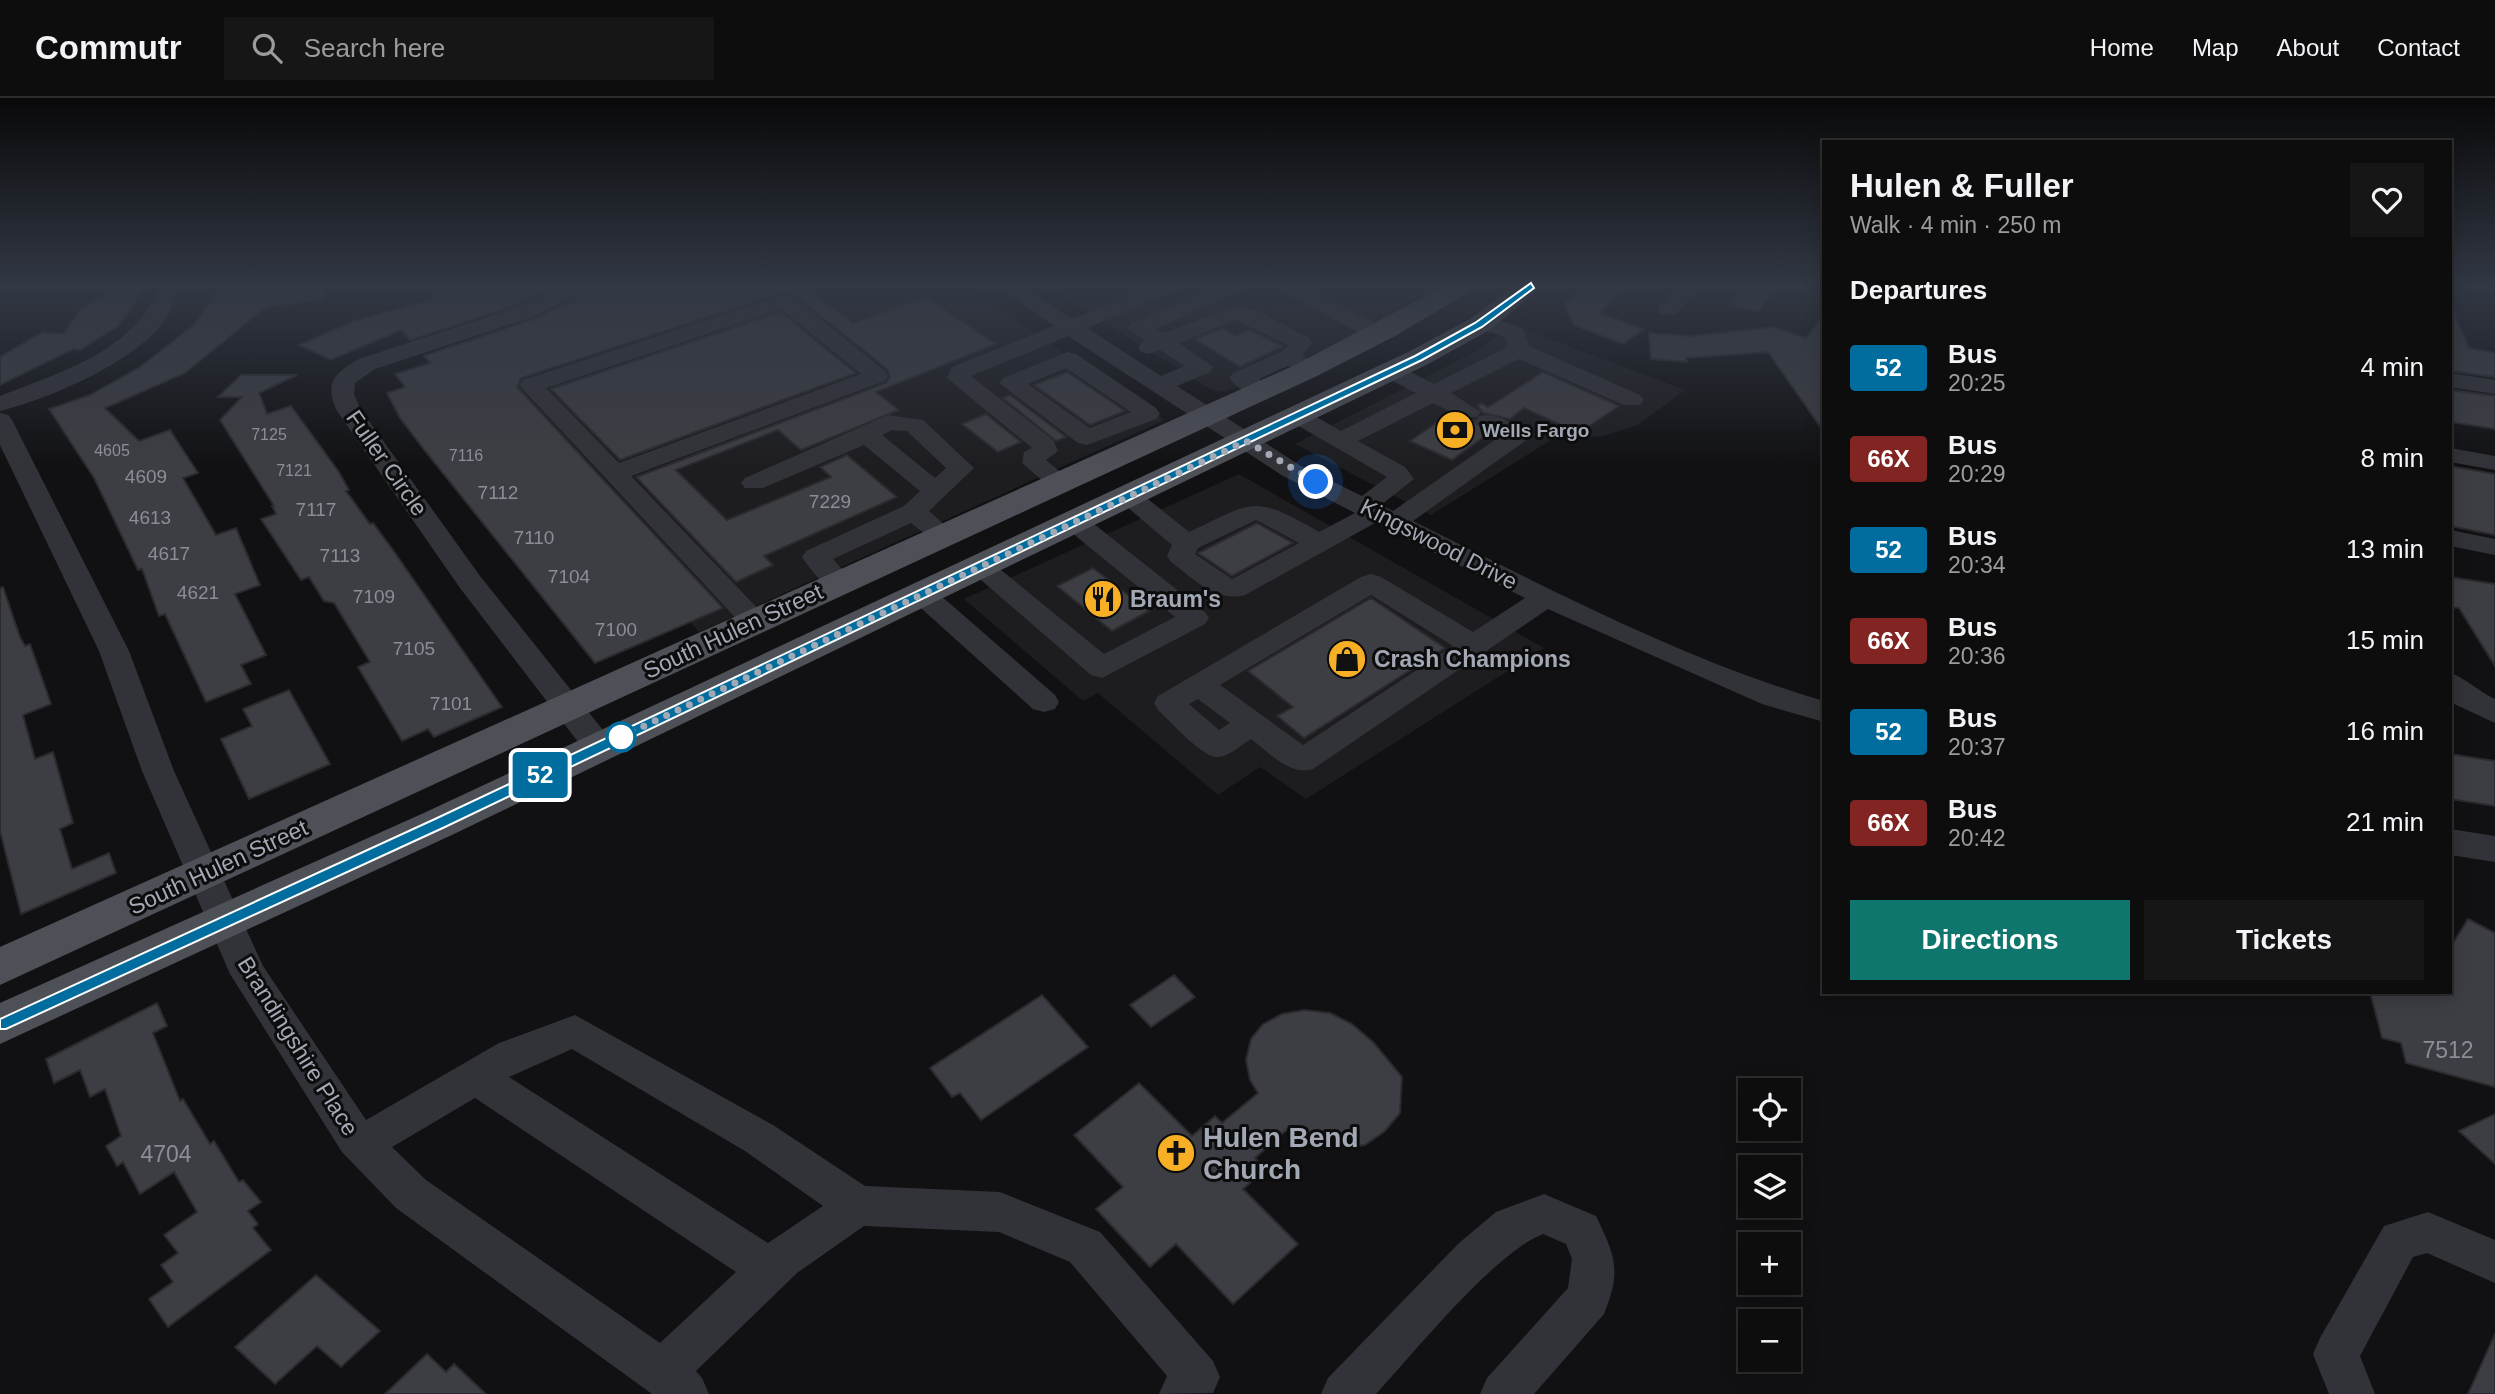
<!DOCTYPE html>
<html lang="en">
<head>
<meta charset="utf-8">
<style>
	body { margin:0; font-family:Arial,sans-serif; background:#161617; color:#f1f3f6; height:100vh; display:flex; flex-direction:column; font-size:26px; white-space:nowrap }
	* { box-sizing:border-box; margin:0 }
	p { font-size:23px; color:#9a9c9e }
	.icon { flex:none; width:38px; height:38px; fill:none; stroke:currentColor; stroke-width:2; stroke-linecap:round; stroke-linejoin:round }
	.map { position:relative; flex:1; overflow:hidden }
	.drawer { position:absolute; left:1822px; top:42px; width:630px; height:854px; display:flex; flex-direction:column; background:#0d0d0e; border-radius:0px; box-shadow:0 4px 18px #0003,0 0 0 2px #2d2d2e }
	.drawer>* { flex:none }
	.badge { padding:0 14px; border-radius:5px; font-size:24px; line-height:46px }
	.controls { position:absolute; left:1738px; top:980px; display:grid; gap:14px }
	.controls a { display:grid; place-items:center; width:63px; height:63px; border-radius:0px; background:#0d0d0e; box-shadow:0 4px 18px #0003,0 0 0 2px #2d2d2e; font-size:35px }
	.you { position:absolute; width:35px; height:35px; margin:-18px; border:5px solid #fff; border-radius:50%; background:#1a73e8; box-shadow:0 0 0 10px #1a73e833 }
	.map>.badge { position:absolute; translate:-50% -50%; box-shadow:0 0 0 4px #fff }
	h2 { padding:0 28px; font-size:26px; line-height:63px }
	.round { display:grid; place-items:center; flex:none; width:74px; height:74px; border-radius:0px; background:#161617 }
	.overview { display:flex; align-items:center; justify-content:space-between; height:119px; padding:0 28px }
	h1 { font-size:33px; font-weight:800; line-height:52px }
	.primary-button { display:flex; gap:14px; margin-top:auto; padding:14px 28px }
	.primary-button a { flex:1; height:80px; border-radius:0px; background:#0f766e; color:#fff; font-size:28px; font-weight:800; line-height:80px; text-align:center }
	.primary-button a+a { background:#161617; color:#f1f3f6 }
	ul { padding:0; list-style:none }
	li { display:flex; align-items:center; gap:21px; height:91px; padding:0 28px }
	li div { flex:1 }
	li b { display:block; font-size:26px }
	li em { font-style:normal }
	li .badge { min-width:77px; font-weight:700; text-align:center }
	header { display:flex; align-items:center; gap:42px; box-sizing:border-box; height:98px; padding:0 35px; background:#0d0d0e; border-bottom:2px solid #2d2d2e }
	header strong { font-size:33px }
	nav { display:flex; gap:38px; margin-inline-start:auto; font-size:24px }
	.search { width:490px; height:63px; background:#161617; display:flex; align-items:center; gap:18px; box-sizing:border-box; padding:0 24px; border-radius:0px; color:#9a9c9e; font-size:26px }
	.map>svg:first-child { display:block }
</style>
</head>
<body>
<header>
<strong>Commutr</strong>
<div class="search"><svg class="icon" aria-label="search" viewBox="0 0 24 24"><circle cx="10" cy="10" r="6"/><path d="M15 15l6 6"/></svg>Search here</div>
<nav><a>Home</a><a>Map</a><a>About</a><a>Contact</a></nav>
</header>
<div class="map">
<svg width="2495" height="1296" viewBox="0 0 2495 1296">
	<rect width="100%" height="100%" fill="#111113"/>
	<!-- built -->
	<path fill="#1d1d20" d="M753,188H964L1165,322L699,534L474,289Z
		M1046,188H1439L1331,249L1225,294L1212,292Z
		M1512,227L1685,292L1638,327L1603,338L1551,342L1431,417L1295,346L1477,253Z
		M1239,376L1544,550L1306,701L1260,669L1218,697L1098,595L1083,603L964,501Z"/>
	<!-- building -->
	<path fill="#3d3e43" stroke="#2b2b2f" stroke-width="2" d="M120,188H146L118,228L80,252L73,251L0,287V259L43,234L63,236L81,211Z
		M220,188H323L324,202L267,208L185,275L105,310L139,343L170,332L198,375L183,380L216,437L236,430L260,487L235,496L266,557L241,567L251,586L206,604L165,516L159,518L142,471L138,472L94,380L49,311L90,297L140,269L194,227Z
		M429,188H558L516,207L410,242L401,232L331,262L299,247L354,223L433,201Z
		M594,188H802L853,225L926,199L996,246L876,294L899,312L801,352L778,332L676,372L727,422L831,379L820,369L847,357L897,399L764,458L773,467L736,484L636,379L886,285L890,279L887,271L794,196L784,194L521,280L517,289L723,510L595,565L425,353L400,320L387,295L405,289L395,276L431,265L424,258L534,221L589,194Z
		M1584,188H1627L1599,215L1644,231L1623,246L1574,227L1564,206Z
		M1742,188H1776L1758,213L1730,206Z
		M2450,206L2469,250L2495,255V279L2450,273Z
		M780,214L856,275L620,362L551,291Z
		M1824,216V334L1768,254L1686,260L1687,264L1651,261L1649,235L1692,238L1774,229L1806,240Z
		M1223,230L1236,238L1249,232L1283,248L1240,269L1195,241Z
		M1067,274L1125,313L1090,327L1034,287Z
		M1543,274L1619,308L1579,335L1524,310L1510,321L1483,315L1477,308L1481,305L1488,309Z
		M241,277H297L259,295L267,316L291,308L339,374L349,392L346,393L370,426L373,425L393,452L502,609L434,639L428,631L402,643L358,569L370,564L334,505L324,503L309,479L301,482L261,421L276,416L272,408H274L220,322L242,299H218Z
		M2450,292L2495,298V331L2450,324Z
		M1010,297L1066,339L1056,343L1003,300Z
		M986,316L1021,344L998,354L962,326Z
		M1449,316L1461,322H1473L1489,335L1452,362L1410,343Z
		M2450,368L2495,376V437L2450,428Z
		M1257,425L1293,445L1232,478L1198,455Z
		M1093,470L1149,513L1112,533L1057,488Z
		M2450,479L2495,486V568L2459,510L2450,509Z
		M3,489L20,539L25,548L30,546L51,606L23,617L35,661L53,654L73,725L60,731L72,771L109,755L116,775L21,816L0,733V490Z
		M1371,500L1445,550L1304,640L1277,618L1293,609L1248,573Z
		M289,592L330,666L249,701L221,641L252,628L243,611Z
		M2450,656L2495,663V708L2450,701Z
		M2468,821L2495,835V989L2406,965L2401,945L2382,940L2370,894H2450V850Z
		M1174,877L1195,899L1151,929L1130,907Z
		M1042,897L1088,949L981,1022L960,995L952,999L930,970Z
		M157,905L167,928L153,935L180,1003L183,1001L210,1046L214,1043L239,1084L243,1082L261,1104L248,1113L258,1126L253,1130L271,1152L168,1229L149,1201L173,1184L161,1167L178,1155L164,1137L197,1114L174,1074L140,1096L123,1064L117,1068L106,1048L121,1038L105,991L90,999L80,972L54,985L46,961Z
		M1304,912L1330,915L1352,926L1374,945L1402,979L1400,1015L1385,1033L1365,1047L1340,1050L1313,1043L1291,1028L1255,1060L1266,1071L1243,1091L1298,1146L1233,1206L1176,1146L1150,1169L1096,1111L1123,1089L1074,1037L1139,985L1192,1038L1215,1018L1222,1025L1258,995L1250,982L1246,962L1251,941L1263,926L1282,916Z
		M2495,1016V1066L2459,1033Z
		M316,1177L380,1233L341,1269L317,1248L275,1286L235,1249Z
		M2495,1236V1296H2468Z
		M427,1256L446,1274L454,1266L486,1296H385Z"/>
	<g fill="none" stroke-linecap="round" stroke-linejoin="round">
		<!-- minor -->
		<path fill="#323338" fill-rule="evenodd" d="M160,188H180C174,206 167,221 154,235C119,270 48,301 0,313V298C59,275 136,252 160,188Z
			M564,188H591L588,192L533,219L375,271L355,285L354,296L361,312L480,478L610,641L615,649L610,657L599,660L588,657L460,490L337,313C324,284 334,276 359,261L517,209Z
			M997,188H1021L1072,221L1153,188H1181L1178,192L1087,230L1161,278L1185,268L1160,252L1149,256L1141,254L1138,249L1145,243L1128,230L1131,225L1218,188H1246L1243,192L1156,231L1164,235L1233,209L1256,212L1309,240L1312,245L1302,257L1318,269L1315,274L1307,276L1288,268L1259,281L1274,292L1270,297C1256,301 1238,292 1229,280L1233,275L1281,254L1288,247L1235,222L1179,245L1213,269L1210,274L1177,288L1301,368L1362,398L1387,379L1290,323L1286,318L1290,313H1306L1341,333L1416,295L1383,278L1380,273L1383,268H1399L1434,286L1503,251L1508,246L1505,239L1474,229L1471,224L1474,219L1482,217L1523,230L1529,248L1640,297L1644,302L1640,307H1624L1519,261L1451,295L1481,314L1477,319H1461L1433,305L1358,343L1405,369L1414,381L1381,407L1393,413L1499,339L1475,323L1479,318C1493,314 1519,325 1528,338L1525,343L1413,423C1544,488 1683,562 1824,603V624L1762,606L1548,511L1313,671C1289,678 1270,655 1251,641C1241,647 1228,660 1216,659C1201,658 1170,623 1158,612L1154,605L1158,598L1361,479L1371,476L1381,479L1473,534L1525,500L1375,425L1245,497C1216,505 1193,480 1171,464L1167,458L1172,447L1120,403L1116,398L1120,393H1138L1189,434C1255,403 1253,396 1319,434L1355,415L1283,378L1068,238L971,278L1053,342L1058,353L1046,362L1072,384L1068,389H1050L1022,365L1024,354L1032,350L947,280L952,269L1054,228ZM1256,422L1299,445L1232,481L1195,456L1198,450ZM1371,497L1453,548L1303,647L1220,587ZM1198,601L1230,625L1219,632L1189,606Z
			M1276,188H1302L1387,231L1390,236L1379,243L1371,241L1279,192Z
			M1678,188H1700L1676,216H1660L1657,211Z
			M784,197L792,198L885,273L888,278L885,283L631,378L764,517L768,523L764,529L754,532L744,529L519,287L523,282ZM781,211L861,276L619,365L546,290Z
			M1068,254L1076,256L1156,310L1160,316L1156,321L1087,347L1078,345L999,285L1003,280ZM1066,270L1131,314L1090,330L1028,286Z
			M2450,275L2495,282V296L2450,289Z
			M0,315L8,317L12,322L129,553L174,673L263,868L366,1022L499,945L575,917L773,1027L865,1088L1000,1094L1100,1134L1213,1263L1220,1279L1213,1295L1159,1296L1167,1278L1070,1164L999,1134L864,1128L797,1175L696,1273L702,1280L709,1296H652L396,1110L342,1054L230,876L142,673L99,553L0,347ZM572,951L745,1053L823,1108L768,1145L509,979ZM475,1000L736,1174L660,1245L426,1082L392,1049Z
			M888,317L923,322L974,370L929,413L956,437L952,443H934L911,425L833,461L853,484L849,490C827,496 814,476 802,459L806,453L904,408L920,393L864,347L763,390H745L741,385L745,380ZM892,332L907,333L946,370L935,380L882,337Z
			M2450,350L2495,358V372L2450,364Z
			M1075,416L1084,418L1205,514L1209,520L1205,526L1102,580L1091,577L966,469L970,463L980,461L990,463L1104,556L1175,519L1066,430L1062,424L1066,418Z
			M2450,432L2495,441V457L2450,448Z
			M922,487L932,490L1055,597L1059,604L1055,611L1044,614L1033,611L912,502L908,496L912,490Z
			M2450,575C2462,578 2480,594 2495,601V625L2450,604Z
			M2450,731L2495,738V764L2450,757Z
			M1544,1096L1596,1118C1615,1158 1622,1172 1604,1216L1534,1296H1480L1487,1280L1568,1190L1572,1161L1566,1146L1543,1136C1494,1155 1415,1254 1376,1296H1321L1328,1280L1459,1145L1496,1114Z
			M2428,1114L2495,1142V1185L2427,1155L2413,1159L2360,1258L2375,1296H2329L2313,1256L2320,1240L2384,1128Z"/>
		<!-- major -->
		<path fill="#4e5057" fill-rule="evenodd" d="M1444,188H1475L1471,193L1395,238L1317,278L0,887V849L1297,266Z
			M1515,188H1544L1488,233L1428,266L454,736L0,946V905L426,714L1408,254L1470,221Z"/>
	</g>
	<!-- sky -->
	<linearGradient id="sky" x2="0" y2="1"><stop stop-color="#09090a"/><stop offset="0.51" stop-color="#323844"/><stop offset="1" stop-color="#323844" stop-opacity="0"/></linearGradient>
	<rect width="2495" height="369" fill="url(#sky)"/>
	<!-- line -->
	<path fill="#006d9e" stroke="#fff" stroke-width="2" d="M1531,185L1534,190L1482,229L1422,262L445,729L6,931H0V921L435,721L1415,258L1475,225Z"/>
	<g fill="none" stroke-linecap="round" stroke-linejoin="round">
		<!-- walk -->
		<path stroke="#a2a8b4" stroke-width="7" stroke-dasharray="0 12.6" d="M621,639L1246,343L1316,384"/>
	</g>
	<!-- icons -->
	<defs>
		<g id="bank-disc" transform="scale(2.0125)"><circle r="9.5" fill="#f7b025" stroke="#0d0d0e"/><path d="M-6-4H6V4H-6ZM0-2.3a2.3 2.3 0 1 0 0 4.6a2.3 2.3 0 1 0 0-4.6Z" fill="#111"/></g>
		<g id="restaurant-disc" transform="scale(2.0125)"><circle r="9.5" fill="#f7b025" stroke="#0d0d0e"/><path d="M-5-6h1v4h1v-4h1v4h1v-4h1v5L-1.5 .5V6h-2V.5L-5-1ZM5-6V6H3V1.5H1.5Q1.5-4 5-6Z" fill="#111"/></g>
		<g id="shop-disc" transform="scale(2.0125)"><circle r="9.5" fill="#f7b025" stroke="#0d0d0e"/><path d="M-5-2.5h2.3a2.7 3.5 0 0 1 5.4 0H5L5.5 6h-11ZM-1.5-2.5h3a1.5 2.3 0 0 0-3 0Z" fill="#111"/></g>
		<g id="church-disc" transform="scale(2.0125)"><circle r="9.5" fill="#f7b025" stroke="#0d0d0e"/><path d="M-1.2-6h2.4v3.5h3.3v2.4h-3.3V6h-2.4V-.1h-3.3v-2.4h3.3Z" fill="#111"/></g>
	</defs>
	<g fill-rule="evenodd">
		<use href="#bank-disc" x="1455" y="332"/>
		<use href="#restaurant-disc" x="1103" y="501"/>
		<use href="#shop-disc" x="1347" y="561"/>
		<use href="#church-disc" x="1176" y="1055"/>
	</g>
	<!-- markers -->
	<circle fill="#fff" stroke="#006d9e" stroke-width="3.5" cx="621" cy="639" r="14"/>
	<g text-anchor="middle" stroke-width="6" stroke-linejoin="round" paint-order="stroke">
		<!-- far-number labels -->
		<g font-size="16" fill="#898e98">
			<text x="269" y="342">7125</text>
			<text x="112" y="358">4605</text>
			<text x="466" y="363">7116</text>
			<text x="294" y="378">7121</text>
		</g>
		<!-- far-poi labels -->
		<g font-size="19" font-weight="bold" fill="#a2a8b4" stroke="#0d0d0e" text-anchor="start">
			<text x="1482" y="339">Wells Fargo</text>
		</g>
		<!-- number labels -->
		<g font-size="19" fill="#898e98">
			<text x="146" y="385">4609</text>
			<text x="498" y="401">7112</text>
			<text x="830" y="410">7229</text>
			<text x="316" y="418">7117</text>
			<text x="150" y="426">4613</text>
			<text x="534" y="446">7110</text>
			<text x="169" y="462">4617</text>
			<text x="340" y="464">7113</text>
			<text x="569" y="485">7104</text>
			<text x="198" y="501">4621</text>
			<text x="374" y="505">7109</text>
			<text x="616" y="538">7100</text>
			<text x="414" y="557">7105</text>
			<text x="451" y="612">7101</text>
		</g>
		<!-- street labels -->
		<g font-size="23" fill="#a2a8b4" stroke="#0d0d0e">
			<text transform="translate(387 365) rotate(55)" y="8">Fuller Circle</text>
			<text transform="translate(1439 446) rotate(27)" y="8">Kingswood Drive</text>
			<text transform="translate(733 533) rotate(-25)" y="8">South Hulen Street</text>
			<text transform="translate(218 769) rotate(-25)" y="8">South Hulen Street</text>
			<text transform="translate(298 948) rotate(58)" y="8">Brandingshire Place</text>
		</g>
		<!-- poi labels -->
		<g font-size="23" font-weight="bold" fill="#a2a8b4" stroke="#0d0d0e" text-anchor="start">
			<text x="1130" y="509">Braum's</text>
			<text x="1374" y="569">Crash Champions</text>
		</g>
		<!-- near-number labels -->
		<g font-size="23" fill="#898e98">
			<text x="2448" y="960">7512</text>
			<text x="166" y="1064">4704</text>
		</g>
		<!-- near-poi labels -->
		<g font-size="28" font-weight="bold" fill="#a2a8b4" stroke="#0d0d0e" text-anchor="start">
			<text x="1203" y="1049">Hulen Bend<tspan x="1203" dy="32">Church</tspan></text>
		</g>
	</g>
</svg>
<div class="controls">
<a><svg class="icon" aria-label="locate" viewBox="0 0 24 24"><circle cx="12" cy="12" r="6"/><path d="M12 2v4M12 18v4M2 12h4M18 12h4"/></svg></a>
<a><svg class="icon" aria-label="layers" viewBox="0 0 24 24"><path d="M12 4l9 5-9 5-9-5zM3 14l9 5 9-5"/></svg></a>
<a>+</a>
<a>−</a>
</div>
<div class="you" style="left:1316px;top:384px"></div>
<b class="badge" style="left:540px;top:677px;background:#006d9e;color:#fff">52</b>
<section class="drawer">
<div class="overview"><div><h1>Hulen &amp; Fuller</h1><p>Walk · 4 min · 250 m</p></div><a class="round"><svg class="icon" aria-label="heart" viewBox="0 0 24 24"><path d="M12 20l-8-8c-3-5 5-10 8-4 3-6 11-1 8 4z"/></svg></a></div>
<h2>Departures</h2>
<ul>
<li><span class="badge" style="background:#006d9e;color:#fff">52</span><div><b>Bus</b><p>20:25</p></div><em>4 min</em></li>
<li><span class="badge" style="background:#822522;color:#fff">66X</span><div><b>Bus</b><p>20:29</p></div><em>8 min</em></li>
<li><span class="badge" style="background:#006d9e;color:#fff">52</span><div><b>Bus</b><p>20:34</p></div><em>13 min</em></li>
<li><span class="badge" style="background:#822522;color:#fff">66X</span><div><b>Bus</b><p>20:36</p></div><em>15 min</em></li>
<li><span class="badge" style="background:#006d9e;color:#fff">52</span><div><b>Bus</b><p>20:37</p></div><em>16 min</em></li>
<li><span class="badge" style="background:#822522;color:#fff">66X</span><div><b>Bus</b><p>20:42</p></div><em>21 min</em></li>
</ul>
<div class="primary-button"><a>Directions</a><a>Tickets</a></div>
</section>
</div>
</body>
</html>
